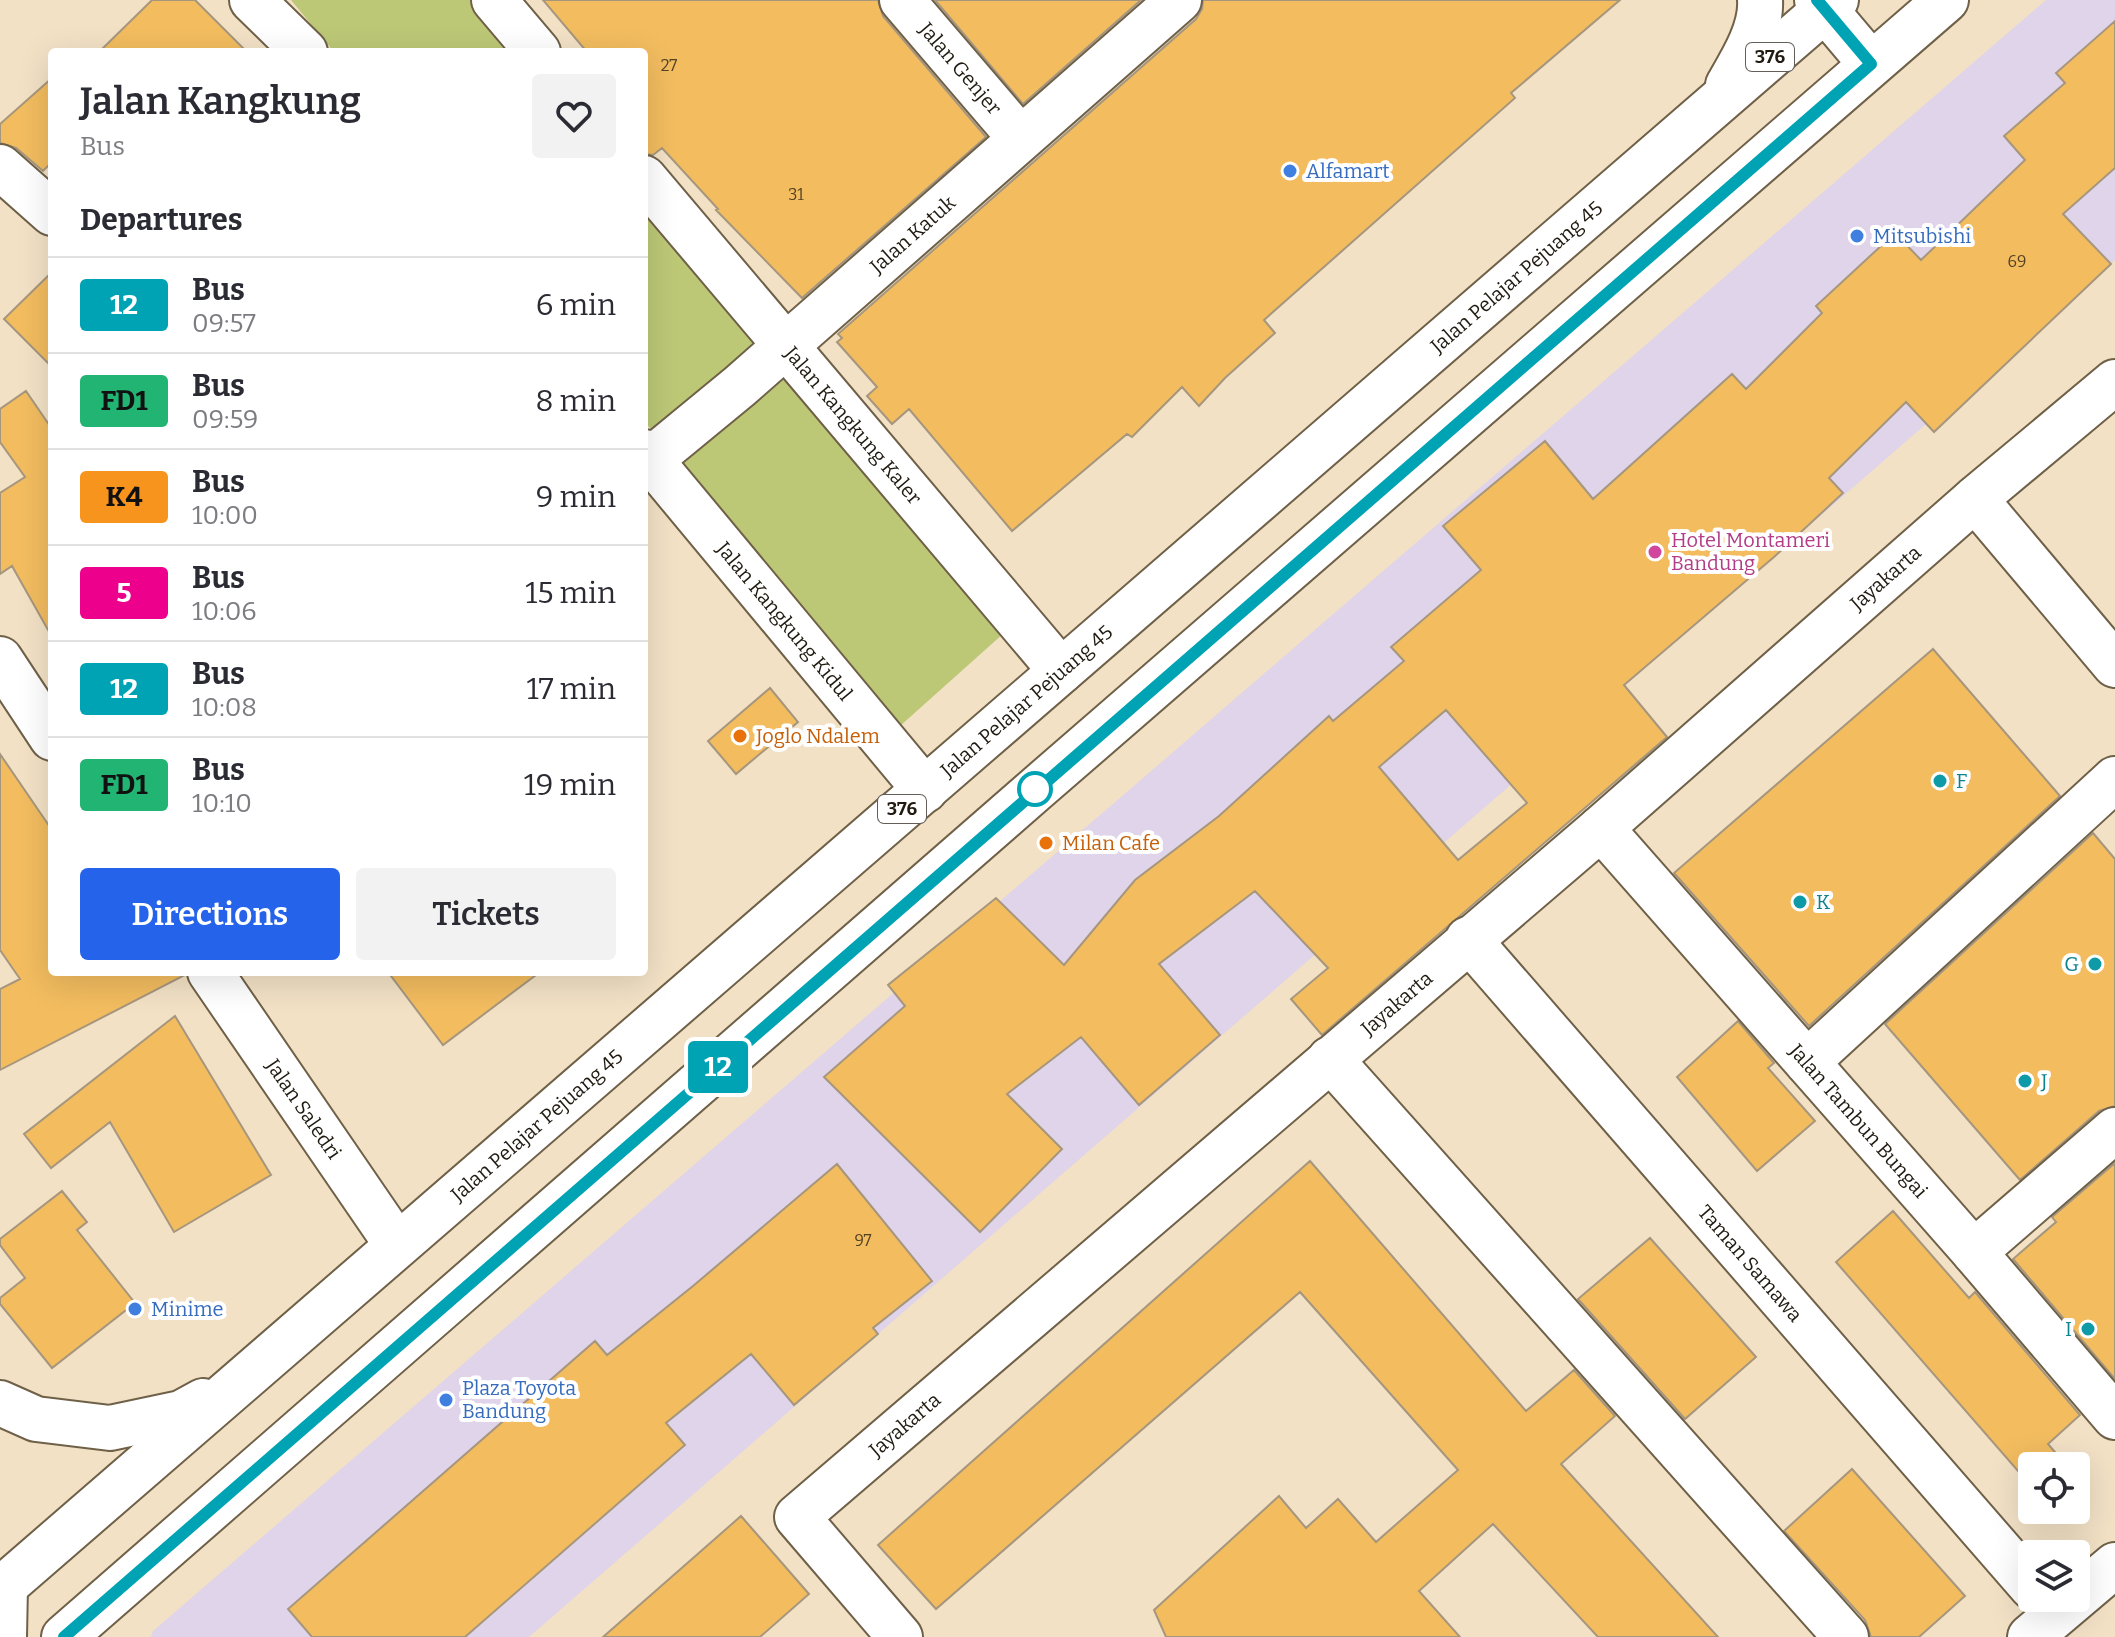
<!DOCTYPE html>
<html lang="en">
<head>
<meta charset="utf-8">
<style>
	body { margin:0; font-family:Bitter,serif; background:#f2f2f3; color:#2b2b33; height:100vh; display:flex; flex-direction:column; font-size:30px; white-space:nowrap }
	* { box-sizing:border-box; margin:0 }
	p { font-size:26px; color:#7c7c81 }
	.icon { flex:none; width:44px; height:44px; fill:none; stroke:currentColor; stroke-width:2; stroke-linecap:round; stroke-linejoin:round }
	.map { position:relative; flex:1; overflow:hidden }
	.details { position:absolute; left:48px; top:48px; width:600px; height:928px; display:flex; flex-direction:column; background:#fff; border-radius:8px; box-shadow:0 8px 32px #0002 }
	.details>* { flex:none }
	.badge { padding:0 16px; border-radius:6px; font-size:28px; line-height:52px }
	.tools { position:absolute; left:2018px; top:1452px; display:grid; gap:16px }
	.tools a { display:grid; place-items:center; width:72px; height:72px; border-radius:8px; background:#fff; box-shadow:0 8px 32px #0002; font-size:40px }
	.map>.badge { position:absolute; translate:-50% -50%; box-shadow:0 0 0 4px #fff }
	h2 { padding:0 32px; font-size:30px; line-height:72px }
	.round { display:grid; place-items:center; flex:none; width:84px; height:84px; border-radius:8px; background:#f2f2f3 }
	.overview { display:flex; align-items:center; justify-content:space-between; height:136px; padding:0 32px }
	h1 { font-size:38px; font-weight:600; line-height:60px }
	.action { display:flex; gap:16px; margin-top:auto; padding:16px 32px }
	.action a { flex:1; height:92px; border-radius:8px; background:#2563eb; color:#fff; font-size:32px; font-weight:600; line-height:92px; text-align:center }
	.action a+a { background:#f2f2f3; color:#2b2b33 }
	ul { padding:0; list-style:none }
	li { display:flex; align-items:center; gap:24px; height:96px; padding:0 32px; border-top:2px solid #e1e1e2 }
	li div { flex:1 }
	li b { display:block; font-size:30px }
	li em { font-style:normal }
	li .badge { min-width:88px; font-weight:700; text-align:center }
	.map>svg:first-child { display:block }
</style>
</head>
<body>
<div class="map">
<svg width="2115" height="1637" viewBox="0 0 2115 1637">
	<rect width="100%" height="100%" fill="#f2e1c5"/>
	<!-- commercial -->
	<path fill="#dfd4e9" d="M2046,0H2115V260L529,1637H151L153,1631Z"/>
	<!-- green -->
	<path fill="#bcc876" d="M291,0H494L540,52H334Z
		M644,169L1032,608L900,726L644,421Z"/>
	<!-- building -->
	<path fill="#f2bc5f" stroke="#a6967d" stroke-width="2" fill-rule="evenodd" d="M152,0H195L247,52H99Z
		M543,0H878L883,16L986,137L802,298L716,210L718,209L662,148L653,155L644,154V52H587Z
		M935,0H1141L1023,104Z
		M1203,0H1620L1511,93L1515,98L1264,320L1275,333L1225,378L1199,406L1182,387L1132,437L1127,434L1012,531L909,409L892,424L867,396L877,387L837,342L842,338L838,334L1196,19L1202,9Z
		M2115,21V168L2063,214L2111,264L1934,432L1906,402L1829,478L1843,493L1774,557L1624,685L1667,737L1322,1035L1291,999L1328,968L1255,891L1159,964L1220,1035L1139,1105L1081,1037L1007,1094L1062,1149L980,1232L824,1077L905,1006L888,985L996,898L1064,965L1135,880L1219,816L1329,716L1333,721L1404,661L1391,647L1481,570L1443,526L1545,441L1593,499L1732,374L1746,389L1822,313L1816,306L1895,233L1921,260L2025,160L2004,136L2065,83L2056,73ZM1446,710L1527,803L1458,860L1379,767Z
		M52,78V162L43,171L16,148L0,143V124Z
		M52,272V367L4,319Z
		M26,391L52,429V637L12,566L0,574V493L25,477L0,442V409Z
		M1933,649L2060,796L1809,1026L1674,873Z
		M770,688L798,722L736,774L708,741Z
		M0,754L52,830V972H185V975L0,1070V989L20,979L0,950Z
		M2093,833L2115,859V1106L2099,1111L2020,1180L1885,1024Z
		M388,972H540L443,1045Z
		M175,1016L271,1175L174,1232L110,1122L51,1168L24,1134Z
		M1738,1021L1774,1063L1768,1068L1815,1121L1757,1171L1677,1077Z
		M1310,1161L1526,1411L1574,1370L1615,1416L1561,1464L1718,1637H1598L1493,1524L1419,1591L1460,1637H1166L1154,1610L1279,1496L1306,1528L1338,1499L1376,1542L1458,1470L1300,1292L936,1609L878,1545Z
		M2115,1163V1379L2013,1259L2056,1222L2052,1217Z
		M837,1164L932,1281L873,1328L878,1334L794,1405L751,1354L666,1423L685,1445L465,1637H312L288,1609L595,1341L607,1355L693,1286Z
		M62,1191L87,1222L77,1230L135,1303L52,1368L0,1304V1298L25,1278L0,1245V1239Z
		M1893,1211L1969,1298L1975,1292L2080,1415L2048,1444L2067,1466H2032V1482L2021,1469L2018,1471L1836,1262Z
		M1650,1238L1756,1357L1685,1419L1578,1299Z
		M1852,1469L1965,1596L1919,1637H1871L1865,1620L1784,1531Z
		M741,1516L809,1594L760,1637H603Z"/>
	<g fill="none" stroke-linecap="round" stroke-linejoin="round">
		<!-- minor casing -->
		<g stroke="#6f6048" stroke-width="48">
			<g id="minor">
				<path d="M252,0L305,52"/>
				<path d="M494,0L538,52"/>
				<path id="s1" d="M902,0L1020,138"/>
				<path d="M1817,0L1871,64"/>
				<path d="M0,167L52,213"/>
				<path id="s2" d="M644,178L1061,671"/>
				<path id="s3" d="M644,452L925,790"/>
				<path id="s4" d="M644,465L740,386L1179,0"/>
				<path d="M1975,499L2115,665"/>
				<path d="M0,659L52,738"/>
				<path id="s5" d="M1601,828L1974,1252L2115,1417"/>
				<path id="s6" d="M1468,939L2032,1587"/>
				<path id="s7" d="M210,972L397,1245"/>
				<path d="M1330,1059L1846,1637"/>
				<path d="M1807,1062L2115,779"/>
				<path d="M1974,1252L2115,1130"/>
				<path id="s8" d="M900,1637L797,1517L1601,828L1975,499L2115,382"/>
				<path d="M2030,1637L2115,1565"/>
			</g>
		</g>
		<!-- major casing -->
		<g stroke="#6f6048" stroke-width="48">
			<g id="major">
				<path d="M1728,85C1742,61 1762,29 1760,0"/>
				<path d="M0,1403L36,1419L110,1428L181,1413L203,1401"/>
				<path id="s9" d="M0,1590L1836,0"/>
				<path d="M4,1637L5,1586"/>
				<path d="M64,1637L1035,790L1946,0"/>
			</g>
		</g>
		<!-- minor -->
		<use href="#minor" stroke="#fff" stroke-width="44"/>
		<!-- major -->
		<use href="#major" stroke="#fff" stroke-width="44"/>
	</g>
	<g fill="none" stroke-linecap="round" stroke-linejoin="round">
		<!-- line casing -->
		<g stroke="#fff" stroke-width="18">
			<path id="line" d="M64,1637L1871,64L1817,0"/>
		</g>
		<!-- line -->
		<use href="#line" stroke="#00a3b4" stroke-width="12"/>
	</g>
	<!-- markers -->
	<g fill="#3f7fe0" stroke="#fff" stroke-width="3">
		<circle cx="1290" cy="171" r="8"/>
		<circle cx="1857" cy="236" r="8"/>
		<circle cx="135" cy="1309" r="8"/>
		<circle cx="446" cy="1400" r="8"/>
	</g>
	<circle fill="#d1479c" stroke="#fff" stroke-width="3" cx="1655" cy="552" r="8"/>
	<g fill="#e8710a" stroke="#fff" stroke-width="3">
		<circle cx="740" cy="736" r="8"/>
		<circle cx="1046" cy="843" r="8"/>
	</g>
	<g fill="#0f9aa8" stroke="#fff" stroke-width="3">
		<circle cx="1940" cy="781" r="8"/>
		<circle cx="1800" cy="902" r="8"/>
		<circle cx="2095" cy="964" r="8"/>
		<circle cx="2025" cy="1081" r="8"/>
		<circle cx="2088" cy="1329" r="8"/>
	</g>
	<circle fill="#fff" stroke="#00a3b4" stroke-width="4" cx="1035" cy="789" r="16"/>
	<g text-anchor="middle" stroke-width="8" stroke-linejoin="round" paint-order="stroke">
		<!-- number labels -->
		<g font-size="16" fill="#544224">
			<text x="669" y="71">27</text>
			<text x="796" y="200">31</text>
			<text x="2017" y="267">69</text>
			<text x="863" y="1246">97</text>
		</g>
		<!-- shield labels -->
		<g fill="#fff" stroke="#635f58" stroke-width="2">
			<rect x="1746" y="43" width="48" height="28" rx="6"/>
			<rect x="878" y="795" width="48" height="28" rx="6"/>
		</g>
		<g font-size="18" font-weight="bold" fill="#201a10">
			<text x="1770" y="63">376</text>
			<text x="902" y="815">376</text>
		</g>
		<!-- street labels -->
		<g font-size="20" fill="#201a10" stroke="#fff">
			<text dy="7" stroke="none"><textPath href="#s1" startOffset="90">Jalan Genjer</textPath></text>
			<text dy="7" stroke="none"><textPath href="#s4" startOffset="354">Jalan Katuk</textPath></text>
			<text dy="7" stroke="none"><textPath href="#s9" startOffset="2006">Jalan Pelajar Pejuang 45</textPath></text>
			<text dy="7" stroke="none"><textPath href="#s2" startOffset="324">Jalan Kangkung Kaler</textPath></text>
			<text dy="7" stroke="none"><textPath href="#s8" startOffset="1596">Jayakarta</textPath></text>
			<text dy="7" stroke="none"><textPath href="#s3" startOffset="220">Jalan Kangkung Kidul</textPath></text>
			<text dy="7" stroke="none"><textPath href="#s9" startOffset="1358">Jalan Pelajar Pejuang 45</textPath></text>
			<text dy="7" stroke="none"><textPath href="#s8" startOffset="948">Jayakarta</textPath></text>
			<text dy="7" stroke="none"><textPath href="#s7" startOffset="166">Jalan Saledri</textPath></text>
			<text dy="7" stroke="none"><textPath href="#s5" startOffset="390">Jalan Tambun Bungai</textPath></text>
			<text dy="7" stroke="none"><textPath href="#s9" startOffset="710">Jalan Pelajar Pejuang 45</textPath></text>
			<text dy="7" stroke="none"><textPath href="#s6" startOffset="430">Taman Samawa</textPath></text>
			<text dy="7" stroke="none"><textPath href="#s8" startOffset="300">Jayakarta</textPath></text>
		</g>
		<!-- shop labels -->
		<g font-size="20" fill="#366cbe" stroke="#fff" text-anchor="start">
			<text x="1306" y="178">Alfamart</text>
			<text x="1873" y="243">Mitsubishi</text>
			<text x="151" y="1316">Minime</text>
			<text x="462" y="1395">Plaza Toyota<tspan x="462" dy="23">Bandung</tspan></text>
		</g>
		<!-- hotel labels -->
		<g font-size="20" fill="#b23c85" stroke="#fff" text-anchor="start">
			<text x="1671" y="547">Hotel Montameri<tspan x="1671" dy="23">Bandung</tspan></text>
		</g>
		<!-- food labels -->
		<g font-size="20" fill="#c56008" stroke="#fff" text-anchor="start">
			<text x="756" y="743">Joglo Ndalem</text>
			<text x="1062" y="850">Milan Cafe</text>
		</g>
		<!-- culture labels -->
		<g font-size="20" fill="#0d838f" stroke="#fff" text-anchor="start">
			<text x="1956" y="788">F</text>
			<text x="1816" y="909">K</text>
			<text x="2079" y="971" text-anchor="end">G</text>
			<text x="2041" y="1088">J</text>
			<text x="2072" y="1336" text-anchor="end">I</text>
		</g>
	</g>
</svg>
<div class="tools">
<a><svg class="icon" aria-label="locate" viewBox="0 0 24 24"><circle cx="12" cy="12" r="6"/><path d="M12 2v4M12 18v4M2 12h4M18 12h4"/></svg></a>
<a><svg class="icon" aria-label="layers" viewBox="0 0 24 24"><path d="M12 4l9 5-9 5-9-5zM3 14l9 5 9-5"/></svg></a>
</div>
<b class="badge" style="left:718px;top:1067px;background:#00a3b4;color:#fff">12</b>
<section class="details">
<div class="overview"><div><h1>Jalan Kangkung</h1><p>Bus</p></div><a class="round"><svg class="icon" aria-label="heart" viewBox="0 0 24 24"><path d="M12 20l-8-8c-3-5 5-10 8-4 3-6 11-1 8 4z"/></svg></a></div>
<h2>Departures</h2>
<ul>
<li><span class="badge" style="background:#00a3b4;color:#fff">12</span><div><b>Bus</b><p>09:57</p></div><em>6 min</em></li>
<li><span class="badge" style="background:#22b473;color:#111">FD1</span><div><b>Bus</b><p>09:59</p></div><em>8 min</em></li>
<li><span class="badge" style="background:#f7941d;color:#111">K4</span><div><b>Bus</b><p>10:00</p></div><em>9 min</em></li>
<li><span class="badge" style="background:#ec008c;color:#fff">5</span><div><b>Bus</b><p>10:06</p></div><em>15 min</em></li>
<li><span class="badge" style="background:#00a3b4;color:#fff">12</span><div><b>Bus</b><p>10:08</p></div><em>17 min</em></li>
<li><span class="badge" style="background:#22b473;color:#111">FD1</span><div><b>Bus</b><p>10:10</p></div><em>19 min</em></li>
</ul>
<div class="action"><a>Directions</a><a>Tickets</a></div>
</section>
</div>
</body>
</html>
